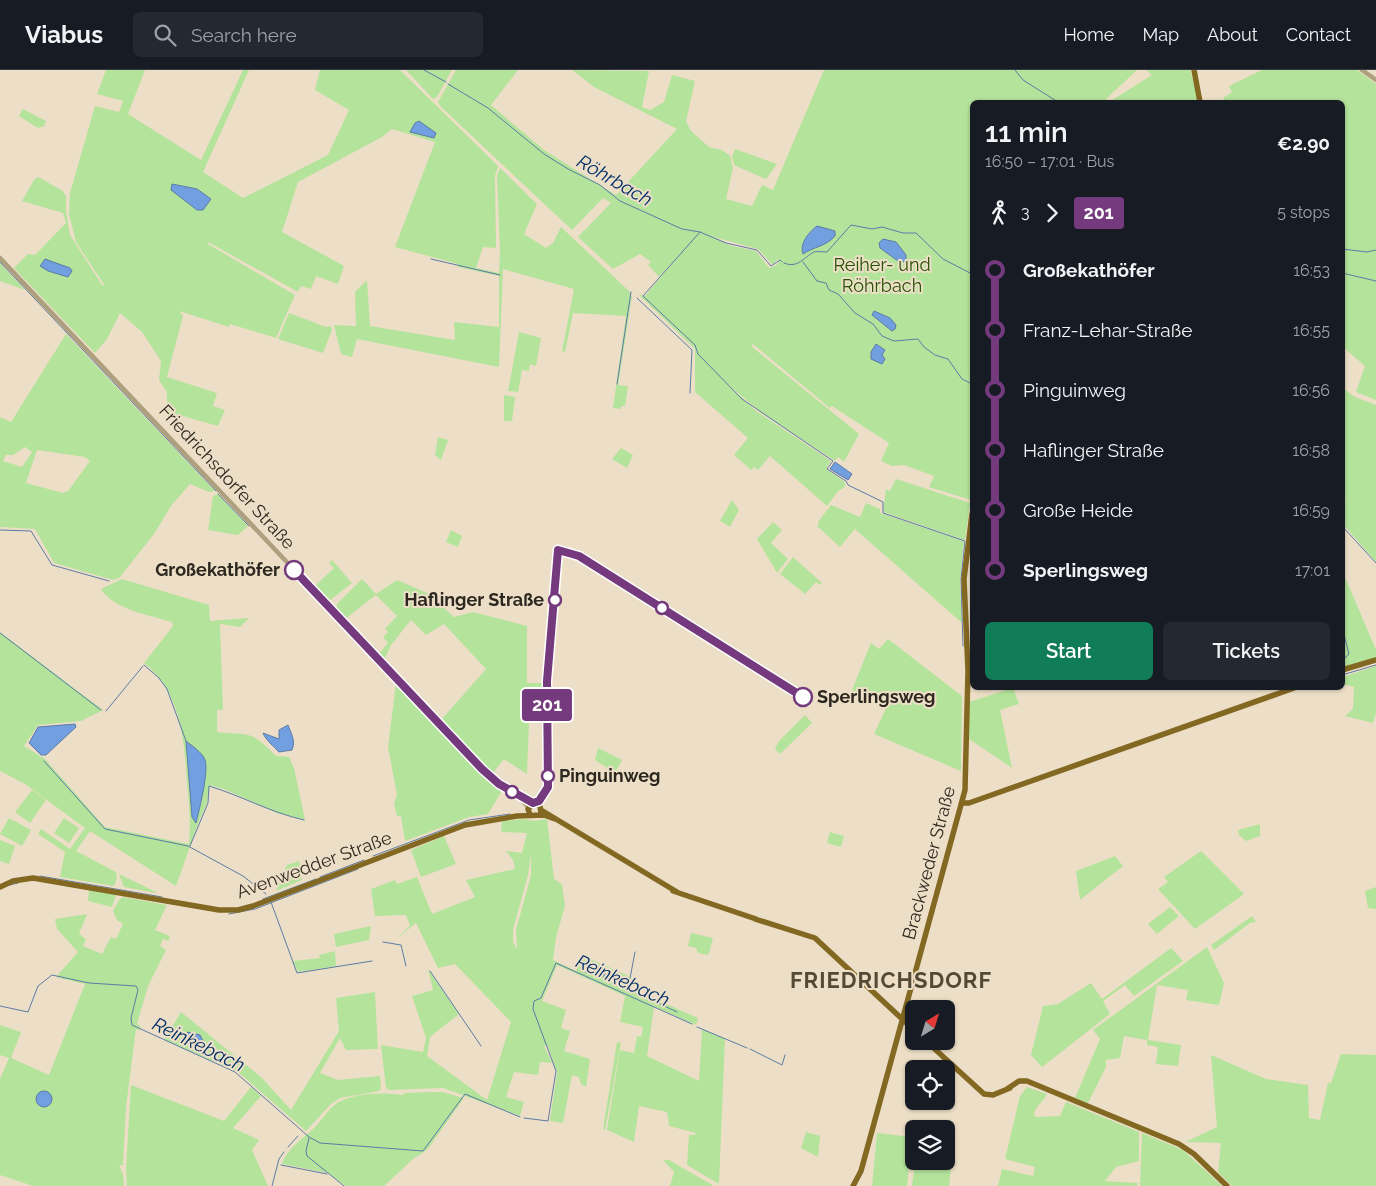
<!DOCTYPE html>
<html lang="en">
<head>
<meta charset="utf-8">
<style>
	body { margin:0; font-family:Raleway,sans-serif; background:#242831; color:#f1f3f6; height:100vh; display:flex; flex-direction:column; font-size:19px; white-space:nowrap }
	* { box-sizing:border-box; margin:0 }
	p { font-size:16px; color:#9ea1a6 }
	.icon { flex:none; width:28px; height:28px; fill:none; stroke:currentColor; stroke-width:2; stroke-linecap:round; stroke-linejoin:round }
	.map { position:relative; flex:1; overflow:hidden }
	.drawer { position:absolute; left:970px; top:30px; width:375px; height:590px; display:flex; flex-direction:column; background:#171b24; border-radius:8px; box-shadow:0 1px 4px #0004 }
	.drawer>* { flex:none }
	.badge { padding:0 10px; border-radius:4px; font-size:18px; line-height:32px }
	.needle { width:32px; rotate:38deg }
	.buttons { position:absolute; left:905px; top:930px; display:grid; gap:10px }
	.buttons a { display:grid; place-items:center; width:50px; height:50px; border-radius:8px; background:#171b24; box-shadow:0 1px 4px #0004; font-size:25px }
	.map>.badge { position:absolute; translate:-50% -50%; box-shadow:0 0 0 2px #fff }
	.legs { display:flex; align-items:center; gap:8px; height:55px; padding:0 15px; font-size:16px }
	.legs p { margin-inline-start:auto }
	.headline { display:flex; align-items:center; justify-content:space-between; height:85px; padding:0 15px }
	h1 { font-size:28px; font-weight:600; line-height:38px }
	.primary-button { display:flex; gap:10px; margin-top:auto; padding:10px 15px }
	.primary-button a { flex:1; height:58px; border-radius:8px; background:#117d58; color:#fff; font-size:20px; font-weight:600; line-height:58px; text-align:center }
	.primary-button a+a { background:#242831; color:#f1f3f6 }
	ul { padding:0 15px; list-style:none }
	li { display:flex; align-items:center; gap:18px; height:60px; font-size:19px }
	li i { display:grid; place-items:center; width:8px; height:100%; margin:0 6px; background:currentColor }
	li i::after { content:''; width:12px; height:12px; margin:-6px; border:4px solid; border-radius:50%; background:#171b24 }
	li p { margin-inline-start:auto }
	li:first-child i { background:linear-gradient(#0000 50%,currentColor 0) }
	li:last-child i { background:linear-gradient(currentColor 50%,#0000 0) }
	header { display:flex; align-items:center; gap:30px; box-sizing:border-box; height:70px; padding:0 25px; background:#171b24; border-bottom:1px solid #363941 }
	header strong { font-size:24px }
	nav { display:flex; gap:28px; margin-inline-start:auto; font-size:18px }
	.search { width:350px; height:45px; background:#242831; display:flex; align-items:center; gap:12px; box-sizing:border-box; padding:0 18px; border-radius:8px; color:#9ea1a6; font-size:19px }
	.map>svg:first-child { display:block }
</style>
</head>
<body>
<header>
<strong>Viabus</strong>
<div class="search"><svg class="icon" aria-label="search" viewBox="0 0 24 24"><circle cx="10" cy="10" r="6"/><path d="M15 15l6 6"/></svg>Search here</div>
<nav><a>Home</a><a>Map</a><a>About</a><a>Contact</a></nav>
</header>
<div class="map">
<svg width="1376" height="1116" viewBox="0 0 1376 1116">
	<rect width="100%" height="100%" fill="#eddfc7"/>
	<!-- green -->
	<path fill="#b4e39b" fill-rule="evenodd" d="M106,0H145L128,44L201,90L243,0H249L203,102L243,128L328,85L349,40L315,20L320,0H400L498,96L495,106L496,178L483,177L476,198L499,203L500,179L497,106L500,98L537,134L524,164L546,178L553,173L561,157L630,222V225L632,226L618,315L628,316L625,336H621V339L613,338L626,246L573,243L565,282L562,281L574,219L503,199L499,297L357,269L352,287L341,284L334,255L356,256L355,222L367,210L370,256L455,270L454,252L499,257V206L458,197V194L395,177L435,72L392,59L382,67L298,112L282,162L344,196L338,214L316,206L311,219L301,216L298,222L208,172V174L295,225L276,268L230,254L229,257L179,241L183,246L167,307L217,323L213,336L225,340L218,356L172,343L167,348V322L159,310L161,291L142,262L120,243L107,269L95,283L14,198L28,184L35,185L66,153L63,143L22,131L34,110L38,107L63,121L66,126V141L70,165L102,215L105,216L76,172L69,144L70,123L95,36L119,42L123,31L97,24Z
		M406,0H452L437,27L433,29Z
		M456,0H518L491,35L544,80L616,125L677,59L594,17L572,0L649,1L642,37L650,40L664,32L672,5L695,11L686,51L691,61L709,77L722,80L730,86L733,98L726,129L752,136L762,115L773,120L824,0H1137L1106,29L1109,32L1152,5L1146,0H1190L1198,27L1197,32L1186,30L1180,32H972V424L971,430L929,417L934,406L904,395L892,396L881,391L889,373L832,336L830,338L753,274L751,276L859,364L844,392L838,387L835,391L760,342L721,308L756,341L831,391L826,399L845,412V417L838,421L827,436L770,386L758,400L754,397L751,400L734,385L748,368L695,322V279L638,224L645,226L679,185L659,207L648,195L651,192L640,184L613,199L578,167L611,133L603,128L572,160L440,36L438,32ZM710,166L758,179L773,195L778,189L779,190L777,195L769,198L756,181L732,176Z
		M1262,0H1357L1376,14V330L1356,322L1365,296L1343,277L1342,32H1225L1223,28L1232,22L1229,16Z
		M23,39L46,51L44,56L38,58L19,46Z
		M735,79L777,94L766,109L734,95L732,87Z
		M0,193L25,220L0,211Z
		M289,243L326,257L331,256L332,260L323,283L278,269Z
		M519,262L541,268L536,296L530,294L529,301L522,300L518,322L508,321Z
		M66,264L215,421L209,422L190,414L171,436L154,464L119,508L113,510L54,493L35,459L0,457V347L11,352ZM25,377L32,382L22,397L3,391L6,385H13ZM37,380L85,387L90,391L68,421L63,423L26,413Z
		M1343,318L1355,327L1376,335V492L1343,454V432L1346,428L1342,425Z
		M504,325L515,327L512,351H504Z
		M438,367L448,370L441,390L435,385Z
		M621,378L633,385L627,398L612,389Z
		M896,409L970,433L965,470L883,442L886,419L890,421Z
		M218,424L248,456L238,465L208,460L213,426Z
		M732,430L739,440L730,457L720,451Z
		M866,433L880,439V443L964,471L960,511L962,553L855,459L840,477L817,456L819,453L818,452L831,435L860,447Z
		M773,452L782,460L771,473L788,489L777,503L757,469Z
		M451,460L462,466L458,477L446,472Z
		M793,487L822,513L820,515L816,512L805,524L780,504Z
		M332,490L352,513L329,531L315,516L334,498L329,493Z
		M1342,500L1376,580V588L1343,597Z
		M122,509L209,535L210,551L249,548L240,557L220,554L223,640H217V662C251,666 250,659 276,686L289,687L294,698L305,750L277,743L226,720L210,715L207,733L199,751L176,816L90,761L76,781L116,802L117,808L114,816L60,807L65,782L38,764L41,759L70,779L85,758L25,714L0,701V562L103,640L81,651L38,655L24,676L45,689L105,757L189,774C191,753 189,733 187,712C184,669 181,622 144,593L173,556L172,552C150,545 114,540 101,519Z
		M362,509L376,524L397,510L429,524L454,547L473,542L527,556V613H545L544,630H525L524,651H529L527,704L504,689L492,704L441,650L486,599L444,554L426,565L411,550L391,575L384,590L379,584L388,573L383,567L388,562L385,559L397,546L376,525L345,549L336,539L337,534Z
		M888,569L962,626L961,701L874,664L888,634L852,620L871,573L879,579Z
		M1376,596V643L1373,653L1345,646L1353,639L1354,617L1343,614V607Z
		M396,613L481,701L503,719L488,744L469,747L405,771L401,746H397L394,734L397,725L388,677Z
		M1013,618L1019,634L1000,640L1012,698L969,669V632Z
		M805,645L812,653L780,684L775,679L779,671Z
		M598,678L622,690L615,703L595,690Z
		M32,720L46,730L30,753L15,742Z
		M9,748L31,760L22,776L0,764Z
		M64,748L79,758L69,773L54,763Z
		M525,749L533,751L547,749L554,809L562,814L565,836L556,867L553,890L576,901L581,885L631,907L628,917L698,948L696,955L626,924L654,937L647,986L699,1011L702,959L725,969L719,1114L687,1095L689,1065H695L696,1063L669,1056L667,1042L639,1036L634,1072L607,1060L620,980L634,983L637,966L641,967L643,957L620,952L625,926L557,895L542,931L566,940L561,958L570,961L564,981L590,989L586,1017L581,1014L579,1007L572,1005L563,1053L550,1051L557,1002L547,975L544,976L552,993L540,992L538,1005L514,1002L506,1027L524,1032L520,1046L443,1018L389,1020L386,1018L381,975L423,982L426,968L412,926L433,920L428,899L459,944L430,967L427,986L487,1030L511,952L455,894L438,898L416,853L396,869L410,856L406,845L375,846L371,819L395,810L397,814L417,807L432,844L475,827L466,810L515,799L513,790L506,781L522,783L527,763L501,762L502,751ZM531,784V805L516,860L517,879L513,872V860L528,805Z
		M1260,754V766L1246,771L1239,765L1238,760Z
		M830,762L844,766L841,777L827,773Z
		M444,766L456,794L421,807L411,780Z
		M0,770L15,776L9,794L0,791Z
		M1201,781L1244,824L1195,859L1158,819L1168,812L1164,807Z
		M1115,786L1123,796L1080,830L1076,801Z
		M299,791L302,810L276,821L287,795Z
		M119,804L156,822V823L124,817Z
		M1376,817V839L1368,838L1365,821Z
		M89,820L116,825L112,837L88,831Z
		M123,827L167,835L155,860L170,866L168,871L163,869L160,876L166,880L148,916L137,954L141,957L139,960L136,959L126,1037L123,1095H119L123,1104L124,1116H33L0,1105V1009L9,988L0,985V955L21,962L11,988L49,1005L85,914L56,907L78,882L57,859L55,849L87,844L79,864L86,869L83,876L102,884L111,867L116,869L123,854L117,850L113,841L119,830Z
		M1170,837L1179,846L1157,864L1148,854Z
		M1252,846L1256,852L1250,853L1214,880L1211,875Z
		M371,856L369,870L336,877L334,864Z
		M691,863L713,868L709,883L707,885L698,883L696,878L688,876Z
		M1207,877L1224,913L1219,935L1186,930L1188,920L1157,915L1148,970L1181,975L1178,996L1156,994L1158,977L1147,975V970L1124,966L1120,988L1106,990V997L1088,1033L1075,1028L1100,969L1093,960Z
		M1171,878L1183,891L1134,926L1125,915L1103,931L1110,944L1042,997L1031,985L1043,936L1058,934L1091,913L1102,929Z
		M335,881L336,896L298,902L293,891L320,888L319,885Z
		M375,922L378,979L346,980L340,968L320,1003L338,1010L380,1006L381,1018L379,1021L340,1028L331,1034L306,1061L238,1002L164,970L181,942L262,1008L291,1040L339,961L336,928Z
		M617,972L621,973L605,1060L603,1059Z
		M1341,984L1376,985V1116H1232L1218,1102L1221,1073L1185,1072L1217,1057L1211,985L1266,1009L1308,1015L1309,1048L1320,1050L1328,1013H1331Z
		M131,1015L224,1051L251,1017L261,1026L233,1058L259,1070L252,1080L268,1116H127L126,1098Z
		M1027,1017L1047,1024C1043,1032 1037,1035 1034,1043L1035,1047L1060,1046L1066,1032L1139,1062V1091L1116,1097L1105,1111L1138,1113L1137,1116H998L1002,1099L1033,1106L1035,1097L1005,1089L1020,1026Z
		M430,1022H442L464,1028L427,1080L413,1089L384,1116H346L328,1103L282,1094C286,1080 301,1070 312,1060C320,1053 325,1044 332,1037C348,1022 383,1022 403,1025L404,1023Z
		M806,1062L820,1066L818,1087L801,1078Z
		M877,1063L912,1067L907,1116H872Z
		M1142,1063L1183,1080L1222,1116H1140Z
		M946,1070L954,1071L949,1116H912L915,1091H946Z
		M663,1090H669L714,1116H670L674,1102Z"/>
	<!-- water -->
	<path fill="#719fe0" stroke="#5d7ba6" d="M419,51L436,63L434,68L410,62L415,53Z
		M172,114L197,119L211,129L203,140H197L171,120Z
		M817,156L835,161V166C827,176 813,177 803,184C799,174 809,162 817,156Z
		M883,169L896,172L906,185V192L898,191L880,178L879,173Z
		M45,189L70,198L72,201L68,207L48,201L40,196Z
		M874,241L890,248L896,255L895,259L892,261L872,245Z
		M876,274L885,280L882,285L885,289L882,294L871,289V282Z
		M835,392L852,404L848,410L830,399Z
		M75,654L76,657L46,685H41L29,673L38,657Z
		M288,655C291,663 296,671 292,680L279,682C274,677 265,669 263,663L279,669V660Z
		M186,671C192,676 202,682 205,690C209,701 199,741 196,753L192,747Z
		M588,894L600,903L621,909L627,918L603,906L586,903L584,898Z
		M188,962L200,965L203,971L201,976L196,978L188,974L185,965Z
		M36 1029a8 8 0 1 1 16 0a8 8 0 1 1-16 0Z"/>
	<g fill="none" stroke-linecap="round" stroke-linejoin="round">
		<!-- stream -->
		<path stroke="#5d7ba6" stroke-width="1" d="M424,0L446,12
			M1015,0L1023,10L1058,32
			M448,14L488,38L544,84L568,99L600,115L620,131L682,159L700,162L726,173L757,180L771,196L780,190L782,192
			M700,162L643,226L695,275L698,284L742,329L833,391L827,399L846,411L848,415L883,432V443L965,471L961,509L963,576
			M1342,179L1367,182L1376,180
			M431,189L500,205
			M0,192L216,421
			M803,192L817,211L826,213L829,220L838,224L855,243L873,254L882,266L894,271L918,269L924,277L935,285L948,289L962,309L972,314
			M784,193C798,199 804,187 814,182C818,181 823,182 827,182L851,155L872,159L882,157L903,163H916L943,189L972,204
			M1342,203L1376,211
			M637,228L692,280L690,323
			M617,314L631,222
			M218,424L249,456
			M1342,456L1376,493
			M0,460L31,461L52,495L109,511
			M1342,557L1349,584L1342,591
			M0,563L101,640
			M144,595L159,608L167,619L186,671
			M1342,605L1376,595
			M106,641L143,596
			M44,691L105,759L188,776L243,806L266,824
			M190,776L208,733L209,716C242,726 269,742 304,750
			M373,786L469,750L510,744
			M40,806L162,827
			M320,807L364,790
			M10,815L18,813
			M263,829L316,809
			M271,832L297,903L372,891
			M229,844L255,839L358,799
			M383,872L401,875L406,896
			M635,882L628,919L677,942
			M430,901L481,976
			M0,936L28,942L38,916L52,905L89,913L136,916L138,920L131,948L132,955L235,1002L309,1067L320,1073L423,1081L465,1024L520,1047
			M697,957L747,978
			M750,979L782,995L785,985
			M524,1048L548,1051L556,1001L533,939L534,931L541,928L556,893L692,954
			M309,1068L306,1081L307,1086L344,1116
			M288,1077L298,1066
			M281,1095L327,1104
			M272,1116L279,1089L284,1082"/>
		<!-- minor -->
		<path stroke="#ae9f7e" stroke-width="4.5" d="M1362,0L1376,10
			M0,188L482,699L519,727L528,737"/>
		<!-- major -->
		<path stroke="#836822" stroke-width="5.5" d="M1194,0L1200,32
			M1342,600L1376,590
			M962,733H969L1294,618
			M541,740L677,822
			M530,745L528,739L534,733L540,736L541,743
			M0,817L13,811L33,808L219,840H238L253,836L465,755L517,746L544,745L555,749
			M673,821L756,849
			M755,849L815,868L914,960
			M926,971L984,1024L993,1025L1010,1018
			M1007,1019L1019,1011H1027L1179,1074L1194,1084L1227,1116
			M853,1116L861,1101L965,720L968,601L964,509L972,444"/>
	</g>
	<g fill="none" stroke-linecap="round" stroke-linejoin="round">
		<!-- line-1 casing -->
		<g stroke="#fff" stroke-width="11">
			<path id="line-1" d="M294,500L482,699L499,714L533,733L539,731L548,717L547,611L558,480L579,486L803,627"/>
		</g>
		<!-- line-1 -->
		<use href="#line-1" stroke="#743a7d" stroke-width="8"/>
	</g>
	<!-- markers -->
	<g fill="#fff" stroke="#743a7d" stroke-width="2.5">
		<circle cx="294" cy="500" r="9"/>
		<circle cx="555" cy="530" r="6"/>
		<circle cx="662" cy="538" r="6"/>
		<circle cx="803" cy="627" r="9"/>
		<circle cx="548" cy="706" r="6"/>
		<circle cx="512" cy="722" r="6"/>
	</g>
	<g text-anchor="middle" stroke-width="4" stroke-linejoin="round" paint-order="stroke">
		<!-- park labels -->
		<g font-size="18" fill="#275103" stroke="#eddfc7">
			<text x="882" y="201">Reiher- und<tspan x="882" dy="21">Röhrbach</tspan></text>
		</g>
		<!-- street labels -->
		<g font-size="18" fill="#2d281f" stroke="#eddfc7">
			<text transform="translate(227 407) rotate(47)" y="6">Friedrichsdorfer Straße</text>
			<text transform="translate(929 793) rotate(-75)" y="6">Brackweder Straße</text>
			<text transform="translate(314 795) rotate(-20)" y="6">Avenwedder Straße</text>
		</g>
		<!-- stop labels -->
		<g font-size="18" font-weight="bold" fill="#2d281f" stroke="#eddfc7" text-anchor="end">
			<text x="280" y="506">Großekathöfer</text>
			<text x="544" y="536">Haflinger Straße</text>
			<text x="817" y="633" text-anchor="start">Sperlingsweg</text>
			<text x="559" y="712" text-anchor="start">Pinguinweg</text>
		</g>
		<!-- water labels -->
		<g font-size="19" font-style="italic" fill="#012f69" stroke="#eddfc7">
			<text transform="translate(615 110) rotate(30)" y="7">Röhrbach</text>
			<text transform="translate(623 910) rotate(24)" y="7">Reinkebach</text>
			<text transform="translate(199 974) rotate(26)" y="7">Reinkebach</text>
		</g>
		<!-- district labels -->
		<g font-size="22" font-weight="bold" letter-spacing="1" fill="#544935" stroke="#eddfc7">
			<text x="891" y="918">FRIEDRICHSDORF</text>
		</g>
	</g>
</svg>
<div class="buttons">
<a><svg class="needle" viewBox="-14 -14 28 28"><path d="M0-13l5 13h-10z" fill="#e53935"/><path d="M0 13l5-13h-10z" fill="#9ea1a6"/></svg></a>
<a><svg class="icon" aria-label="locate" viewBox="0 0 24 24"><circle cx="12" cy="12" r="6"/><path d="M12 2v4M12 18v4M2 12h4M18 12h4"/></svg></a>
<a><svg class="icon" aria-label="layers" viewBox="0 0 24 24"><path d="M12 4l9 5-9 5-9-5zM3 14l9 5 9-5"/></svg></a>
</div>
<b class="badge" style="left:547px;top:635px;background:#743a7d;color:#fff">201</b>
<section class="drawer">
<div class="headline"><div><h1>11 min</h1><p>16:50 – 17:01 · Bus</p></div><b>€2.90</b></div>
<div class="legs"><svg class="icon" aria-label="walk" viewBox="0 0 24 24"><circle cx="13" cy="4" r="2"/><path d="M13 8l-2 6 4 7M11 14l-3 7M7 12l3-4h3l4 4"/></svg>3<svg class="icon" aria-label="forward" viewBox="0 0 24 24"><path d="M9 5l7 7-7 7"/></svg><b class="badge" style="background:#743a7d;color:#fff">201</b><p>5 stops</p></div>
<ul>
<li><i style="color:#743a7d"></i><b>Großekathöfer</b><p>16:53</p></li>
<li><i style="color:#743a7d"></i><span>Franz-Lehar-Straße</span><p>16:55</p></li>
<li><i style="color:#743a7d"></i><span>Pinguinweg</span><p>16:56</p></li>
<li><i style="color:#743a7d"></i><span>Haflinger Straße</span><p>16:58</p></li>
<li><i style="color:#743a7d"></i><span>Große Heide</span><p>16:59</p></li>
<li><i style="color:#743a7d"></i><b>Sperlingsweg</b><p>17:01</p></li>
</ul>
<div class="primary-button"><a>Start</a><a>Tickets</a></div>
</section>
</div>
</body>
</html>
